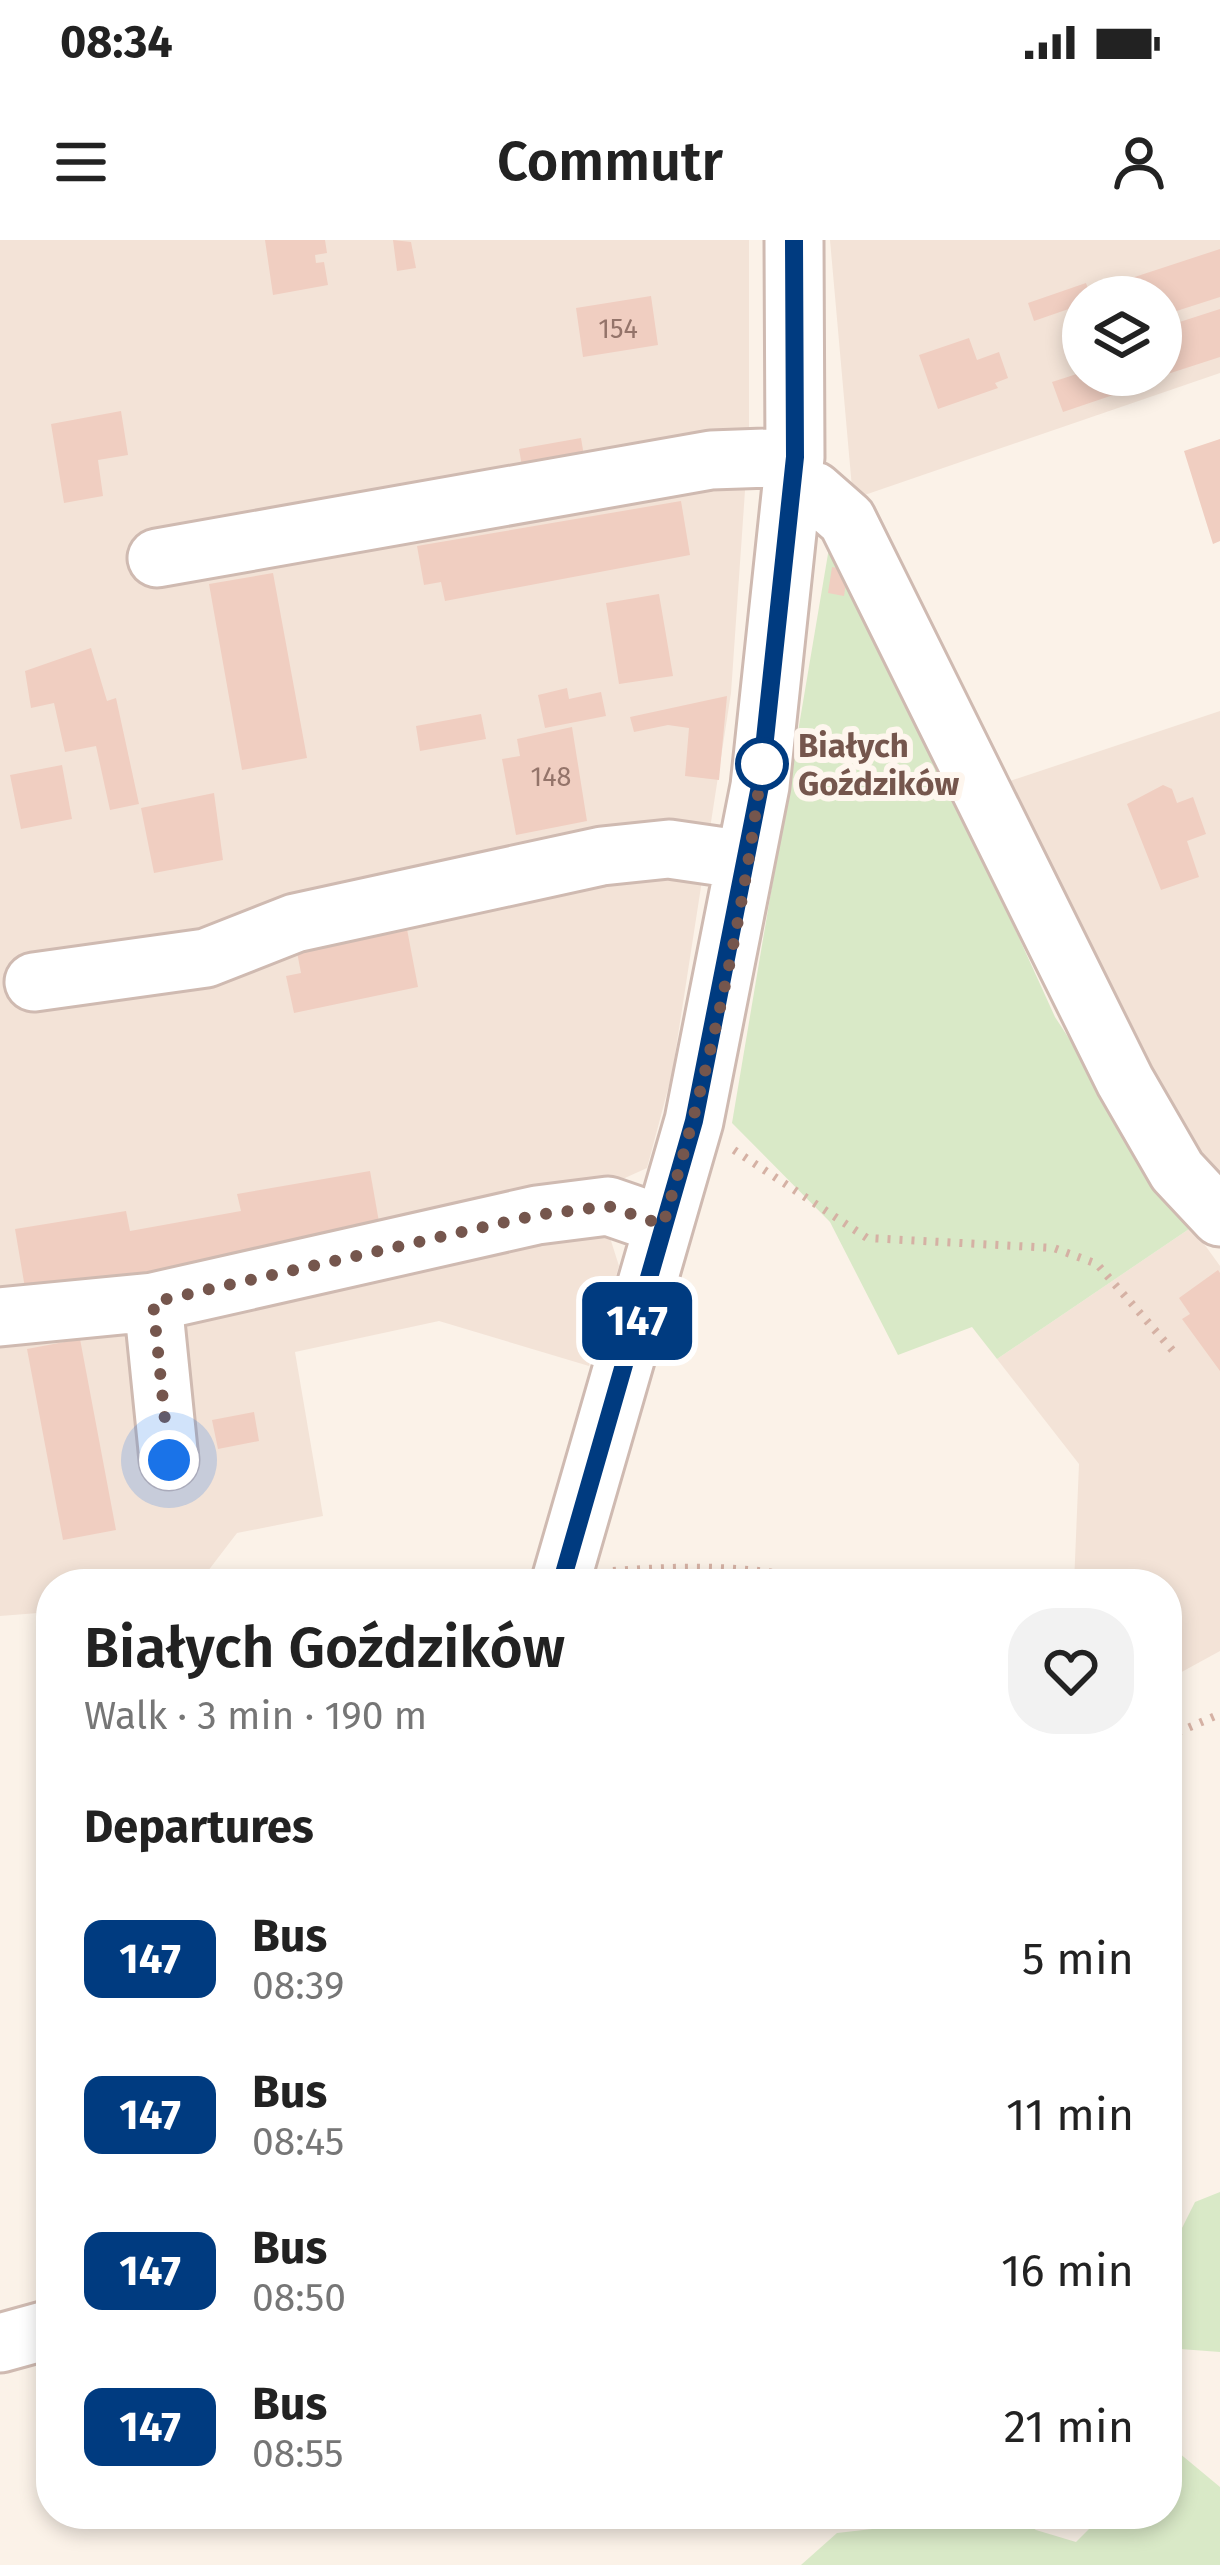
<!DOCTYPE html>
<html lang="en">
<head>
<meta charset="utf-8">
<style>
	body { margin:0; font-family:"Fira Sans",sans-serif; background:#f2f2f2; color:#222; height:100vh; display:flex; flex-direction:column; font-size:45px; white-space:nowrap }
	* { box-sizing:border-box; margin:0 }
	p { font-size:39px; color:#767676 }
	.icon { flex:none; width:66px; height:66px; fill:none; stroke:currentColor; stroke-width:2; stroke-linecap:round; stroke-linejoin:round }
	.map { position:relative; flex:1; overflow:hidden }
	.details { position:absolute; left:36px; top:1329px; width:1146px; height:960px; display:flex; flex-direction:column; background:#fff; border-radius:48px; box-shadow:0 6px 18px #0003 }
	.details>* { flex:none }
	.badge { padding:0 24px; border-radius:18px; font-size:42px; line-height:78px }
	.buttons { position:absolute; left:1062px; top:36px; display:grid; gap:24px }
	.buttons a { display:grid; place-items:center; width:120px; height:120px; border-radius:50%; background:#fff; box-shadow:0 6px 18px #0003; font-size:60px }
	.you { position:absolute; width:60px; height:60px; margin:-30px; border:9px solid #fff; border-radius:50%; background:#1a73e8; box-shadow:0 0 0 18px #1a73e833 }
	.map>.badge { position:absolute; translate:-50% -50%; box-shadow:0 0 0 6px #fff }
	h2 { padding:0 48px; font-size:45px; line-height:108px }
	.round { display:grid; place-items:center; flex:none; width:126px; height:126px; border-radius:48px; background:#f2f2f2 }
	.overview { display:flex; align-items:center; justify-content:space-between; height:204px; padding:0 48px }
	h1 { font-size:57px; font-weight:600; line-height:90px }
	ul { padding:0; list-style:none }
	li { display:flex; align-items:center; gap:36px; height:156px; padding:0 48px }
	li div { flex:1 }
	li b { display:block; font-size:45px }
	li em { font-style:normal }
	li .badge { min-width:132px; font-weight:700; text-align:center }
	.status { display:flex; justify-content:space-between; align-items:center; height:84px; padding:0 60px; background:#fff; direction:ltr }
	.status svg { height:33px; fill:currentColor }
	header { display:flex; justify-content:space-between; align-items:center; height:156px; padding:0 48px; background:#fff; font-size:54px; font-weight:600 }
	.map>svg:first-child { display:block }
</style>
</head>
<body>
<div class="status"><b>08:34</b><svg viewBox="0 0 49 12"><path d="M0 12V9h3v3zM5 12V6h3v6zM10 12V3h3v9zM15 12V0h3v12zM26 1h20v11H26zM47 4h2v5h-2z"/></svg></div>
<header><svg class="icon" aria-label="menu" viewBox="0 0 24 24"><path d="M4 6h16M4 12h16M4 18h16"/></svg>Commutr<svg class="icon" aria-label="person" viewBox="0 0 24 24"><circle cx="12" cy="8" r="4"/><path d="M4 21q1-7 8-7t8 7"/></svg></header>
<div class="map">
<svg width="1220" height="2325" viewBox="0 0 1220 2325">
	<rect width="100%" height="100%" fill="#fbf2e8"/>
	<!-- residential -->
	<path fill="#f3e3d7" fill-rule="evenodd" d="M0,0H749V193L731,453L672,834L647,928L616,942L606,985L619,1026L589,1126L439,1081L295,1112L323,1276L237,1293L198,1344H51V1372L0,1376Z
		M830,0H1220V133L853,259ZM1083,57H1161V135H1083Z
		M1220,471V937L1172,882L998,545Z
		M1192,987L1220,1026V1411L1167,1440V1344H1074L1079,1224L997,1119Z"/>
	<!-- green -->
	<path fill="#d9e9c7" d="M830,302H839L1055,777L1192,987L997,1119L972,1087L898,1115L830,982L732,883Z
		M1220,1952V2112L1167,2108V2018L1195,1962Z
		M1167,2203L1220,2247V2325H801L837,2293L881,2288L885,2274H1013L1036,2290L1076,2302L1104,2274H1167Z"/>
	<!-- building -->
	<path fill="#f0cec1" d="M265,0H325L327,13L315,15L316,23L324,22L328,45L273,55Z
		M393,0L411,2L416,28L397,31Z
		M1220,9V57L1161,76V57H1098L1095,50Z
		M1086,43L1091,57H1083V64L1034,81L1028,63Z
		M651,56L658,105L583,117L576,68Z
		M1220,69V117L1143,142L1140,135H1161V88Z
		M969,98L977,120L999,112L1008,138L995,143L998,148L938,169L919,115Z
		M1083,132L1117,135L1122,152L1063,172L1052,142Z
		M121,171L128,215L98,220L103,256L64,263L51,184Z
		M581,198L585,222L523,232L519,209Z
		M1220,199V301L1213,304L1184,211Z
		M681,261L690,315L445,361L441,342L424,345L417,306Z
		M832,327L848,330L844,356L828,353Z
		M273,333L307,518L242,530L209,344Z
		M659,354L673,436L619,444L606,363Z
		M91,408L107,461L116,458L139,564L110,570L96,506L65,512L54,463L31,468L25,431Z
		M567,448L569,459L601,452L606,476L545,488L538,455Z
		M727,456L719,540L685,536L689,488L668,485L634,492L630,477Z
		M481,474L486,499L420,511L416,486Z
		M572,487L587,581L516,595L502,519L520,516L517,499Z
		M62,525L72,579L21,589L10,535Z
		M1163,545L1172,549L1177,563L1193,557L1206,594L1187,601L1199,637L1161,650L1127,564Z
		M214,553L223,620L154,633L141,568Z
		M406,684L418,747L294,773L286,736L301,733L296,707Z
		M370,931L379,982L341,989L343,996L26,1054L15,989L126,971L130,991L241,971L237,954Z
		M1218,1030L1220,1033V1131L1182,1079L1190,1074L1179,1058Z
		M80,1099L116,1290L63,1300L27,1109Z
		M254,1172L259,1201L218,1209L212,1180Z"/>
	<g fill="none" stroke-linecap="round" stroke-linejoin="round">
		<!-- minor casing -->
		<g stroke="#cfbab1" stroke-width="63">
			<path id="minor" d="M792,247L814,251L847,280L1125,841L1177,931L1220,977
				M157,318L711,220L795,217
				M34,742L206,718L295,683L602,616L669,609L745,620
				M0,1077L153,1062
				M169,1220L153,1062L537,975L608,966L663,985
				M560,1344L694,881L760,546L795,217L794,0
				M0,2103L51,2089"/>
		</g>
		<!-- path -->
		<path stroke="#d5b1a4" stroke-width="8" stroke-dasharray="3 9" stroke-linecap="butt" d="M734,910L867,998L1054,1008L1097,1024L1174,1112
			M613,1331C686,1326 755,1324 826,1344
			M1167,1497L1220,1474"/>
		<!-- minor -->
		<use href="#minor" stroke="#fff" stroke-width="57"/>
	</g>
	<g fill="none" stroke-linecap="round" stroke-linejoin="round">
		<!-- line casing -->
		<g stroke="#fff" stroke-width="27">
			<path id="line" d="M561,1344L694,881L760,546L795,217L794,0"/>
		</g>
		<!-- line -->
		<use href="#line" stroke="#003b80" stroke-width="18"/>
		<!-- walk -->
		<path stroke="#75564d" stroke-width="12" stroke-dasharray="0 21.6" d="M169,1220L153,1062L537,975L608,966L663,985C710,828 747,666 764,503L762,524"/>
	</g>
	<!-- markers -->
	<circle fill="#fff" stroke="#003b80" stroke-width="6" cx="762" cy="524" r="24"/>
	<g text-anchor="middle" stroke-width="12" stroke-linejoin="round" paint-order="stroke">
		<!-- number labels -->
		<g font-size="27" fill="#94746a">
			<text x="618" y="98">154</text>
			<text x="551" y="546">148</text>
		</g>
		<!-- stop labels -->
		<g font-size="33" font-weight="bold" fill="#75564d" stroke="#fef6ee" text-anchor="start">
			<text x="798" y="517">Białych<tspan x="798" dy="38">Goździków</tspan></text>
		</g>
	</g>
</svg>
<div class="buttons">
<a><svg class="icon" aria-label="layers" viewBox="0 0 24 24"><path d="M12 4l9 5-9 5-9-5zM3 14l9 5 9-5"/></svg></a>
</div>
<div class="you" style="left:169px;top:1220px"></div>
<b class="badge" style="left:637px;top:1081px;background:#003b80;color:#fff">147</b>
<section class="details">
<div class="overview"><div><h1>Białych Goździków</h1><p>Walk · 3 min · 190 m</p></div><a class="round"><svg class="icon" aria-label="heart" viewBox="0 0 24 24"><path d="M12 20l-8-8c-3-5 5-10 8-4 3-6 11-1 8 4z"/></svg></a></div>
<h2>Departures</h2>
<ul>
<li><span class="badge" style="background:#003b80;color:#fff">147</span><div><b>Bus</b><p>08:39</p></div><em>5 min</em></li>
<li><span class="badge" style="background:#003b80;color:#fff">147</span><div><b>Bus</b><p>08:45</p></div><em>11 min</em></li>
<li><span class="badge" style="background:#003b80;color:#fff">147</span><div><b>Bus</b><p>08:50</p></div><em>16 min</em></li>
<li><span class="badge" style="background:#003b80;color:#fff">147</span><div><b>Bus</b><p>08:55</p></div><em>21 min</em></li>
</ul>
</section>
</div>
</body>
</html>
